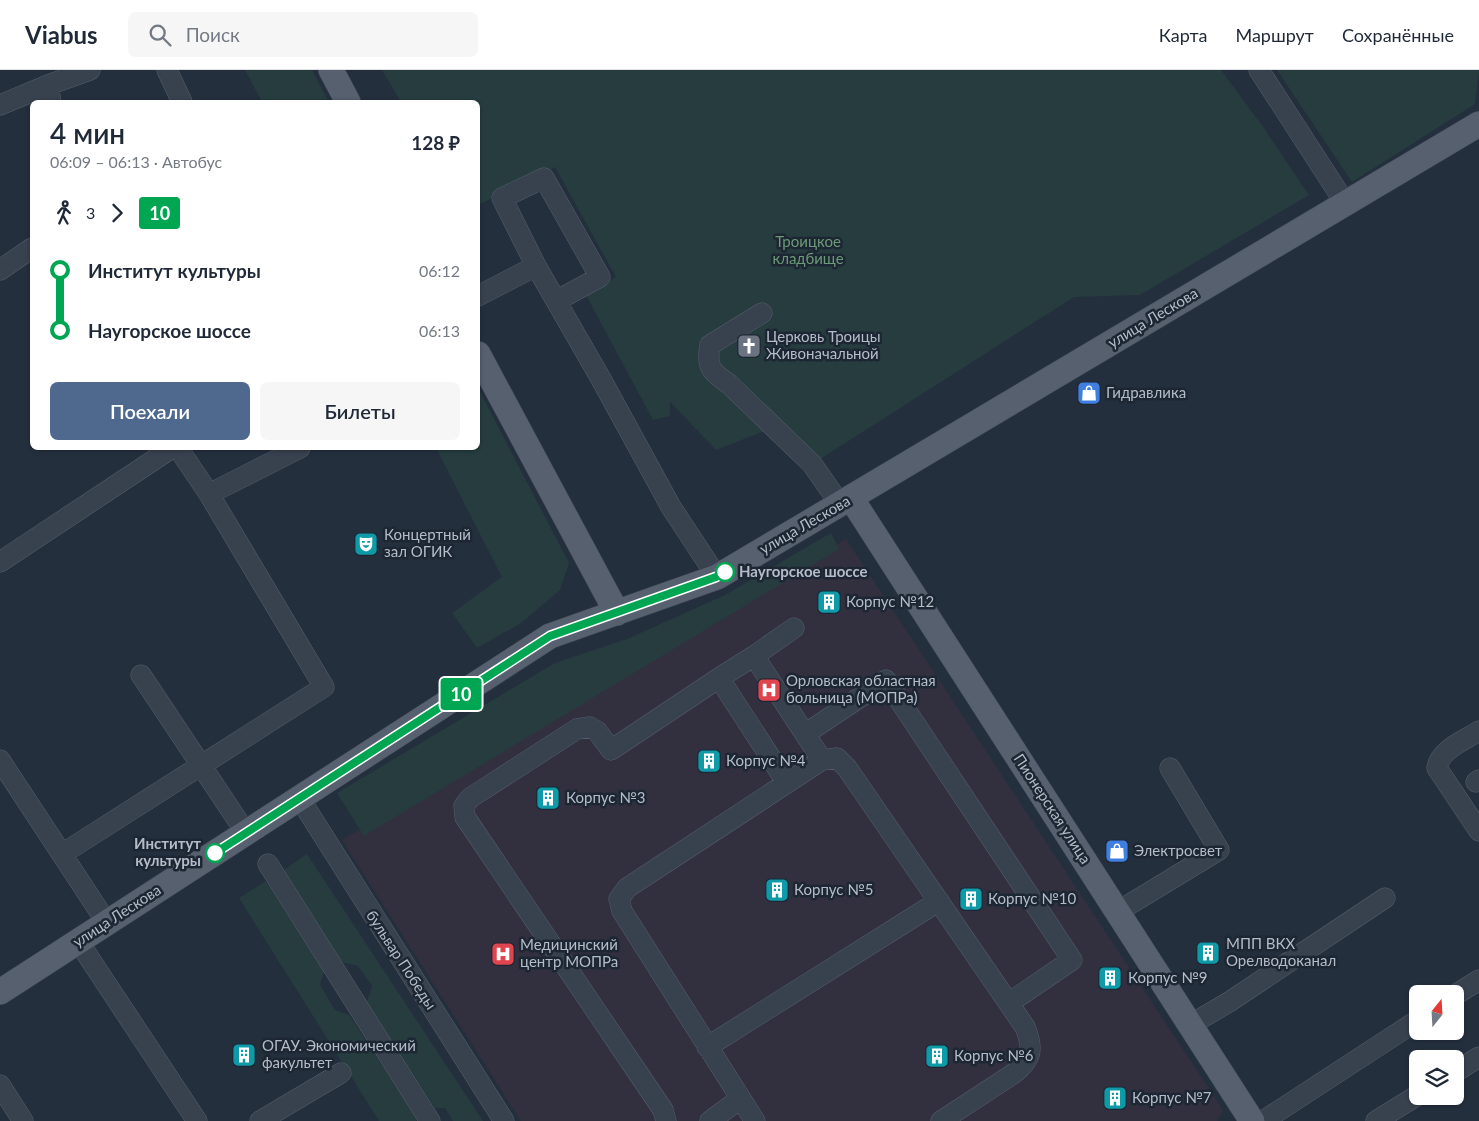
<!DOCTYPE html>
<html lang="ru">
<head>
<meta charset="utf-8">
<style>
	body { margin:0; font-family:Lato,sans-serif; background:#f6f6f7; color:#1f2937; height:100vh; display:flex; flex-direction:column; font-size:19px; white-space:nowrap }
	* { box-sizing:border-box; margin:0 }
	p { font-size:16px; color:#747a83 }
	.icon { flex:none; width:28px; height:28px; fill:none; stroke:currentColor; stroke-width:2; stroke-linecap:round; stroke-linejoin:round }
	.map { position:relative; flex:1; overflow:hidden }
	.drawer { position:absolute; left:30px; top:30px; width:450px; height:350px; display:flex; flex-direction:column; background:#fff; border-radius:8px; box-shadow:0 1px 4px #0004 }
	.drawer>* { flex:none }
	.badge { padding:0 10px; border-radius:4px; font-size:18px; line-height:32px }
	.needle { width:32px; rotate:18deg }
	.buttons { position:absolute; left:1409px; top:915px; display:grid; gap:10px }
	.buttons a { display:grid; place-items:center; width:55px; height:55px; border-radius:8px; background:#fff; box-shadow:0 1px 4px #0004; font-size:25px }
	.map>.badge { position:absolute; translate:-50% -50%; box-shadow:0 0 0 2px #fff }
	.legs { display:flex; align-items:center; gap:8px; height:55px; padding:0 20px; font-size:16px }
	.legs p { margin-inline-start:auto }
	.head { display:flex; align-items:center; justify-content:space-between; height:85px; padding:0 20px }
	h1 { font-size:28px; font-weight:600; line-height:38px }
	.cta { display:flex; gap:10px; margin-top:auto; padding:10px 20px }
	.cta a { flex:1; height:58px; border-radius:8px; background:#4f688e; color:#fff; font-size:20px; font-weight:600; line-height:58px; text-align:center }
	.cta a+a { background:#f6f6f7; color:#1f2937 }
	ul { padding:0 20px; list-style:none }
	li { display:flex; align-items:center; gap:18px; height:60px; font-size:19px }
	li i { display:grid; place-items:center; width:8px; height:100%; margin:0 6px; background:currentColor }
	li i::after { content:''; width:12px; height:12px; margin:-6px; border:4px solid; border-radius:50%; background:#fff }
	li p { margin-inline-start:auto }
	li:first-child i { background:linear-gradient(#0000 50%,currentColor 0) }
	li:last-child i { background:linear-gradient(currentColor 50%,#0000 0) }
	header { display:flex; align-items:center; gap:30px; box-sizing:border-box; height:70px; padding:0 25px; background:#fff; border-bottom:1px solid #e0e1e3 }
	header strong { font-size:24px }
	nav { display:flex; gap:28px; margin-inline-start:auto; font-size:18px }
	.search { width:350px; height:45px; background:#f6f6f7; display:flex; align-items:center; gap:12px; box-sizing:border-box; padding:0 18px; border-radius:8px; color:#747a83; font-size:19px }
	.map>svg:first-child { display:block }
</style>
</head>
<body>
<header>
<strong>Viabus</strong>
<div class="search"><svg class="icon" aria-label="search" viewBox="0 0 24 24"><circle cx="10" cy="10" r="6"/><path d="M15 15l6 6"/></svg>Поиск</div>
<nav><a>Карта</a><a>Маршрут</a><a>Сохранённые</a></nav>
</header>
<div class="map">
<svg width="1479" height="1051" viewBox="0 0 1479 1051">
	<rect width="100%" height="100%" fill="#242f3e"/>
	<!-- medical -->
	<path fill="#32303f" d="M846,469L1223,1040L1217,1051H521L342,770Z"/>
	<!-- green -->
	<path fill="#263c3f" d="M245,0H312L329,32H262Z
		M382,0H1221L1264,58L1309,125L1140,225L1074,227L803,400L770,359L716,380L670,332V346L653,350L586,225L616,207L555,97L478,135V32H401Z
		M1277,0H1479L1475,34L1352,112Z
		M478,318L569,493L560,520L521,553L477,578L452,543L502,507L436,378H478Z
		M831,463L839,479L364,766L337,723L555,593L627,569L725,525Z
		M307,784L483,1051H453L445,1038H435L367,932L372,916L358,896L342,892L284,800Z
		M266,811L324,902L320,915L335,940L349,945L416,1047V1051H379L239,828Z"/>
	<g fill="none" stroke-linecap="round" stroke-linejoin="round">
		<!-- minor casing -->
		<g stroke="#565f6c" stroke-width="21">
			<path id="minor" d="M167,0L182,32
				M1259,0L1345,133
				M48,15L51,32
				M0,35L48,15L90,0
				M536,196L502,128L544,108L600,207L556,231
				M0,200L32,178
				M478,226L536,196L601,309L671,437L717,507
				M762,243L710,275C706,297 711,302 729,314L812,394L840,434
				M209,424L300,378
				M0,492L172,378
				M794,558L754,586L822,690
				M754,586L719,608L787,713
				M141,605L246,763
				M1479,661C1465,670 1439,680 1437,698L1479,761
				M805,664L886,610L1072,890L1009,933
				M0,690L107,853
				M1476,712L1479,710
				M300,729L504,1051
				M62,784L324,617L209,424L178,378
				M268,794L430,1051
				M1117,842L1219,780L1170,698
				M78,871L197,1051
				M1455,925L1479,910
				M1190,955L1229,932L1385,828
				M707,977L939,831
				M1455,1002L1479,987
				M0,1015L23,1051
				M260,1051L341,1003
				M666,1051L663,1040L465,747L464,736L470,728L577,659L590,657L597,661L611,680L719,608
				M710,1051L740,1029
				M755,1051L622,841L619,829L627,818L822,690L837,688L847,698L1025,957C1034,979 1032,989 1013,1004L941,1051
				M1263,1051L1418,950
				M1376,1051L1418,1025"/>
		</g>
		<!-- major casing -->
		<g stroke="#414a57" stroke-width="26">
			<path id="major" d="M331,0L348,32
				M478,284L617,543
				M851,428L1252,1051
				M0,922L550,566L717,507L1479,54"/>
		</g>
		<!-- minor -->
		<use href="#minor" stroke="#38414e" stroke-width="20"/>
		<!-- major -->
		<use href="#major" stroke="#56606e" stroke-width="25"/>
	</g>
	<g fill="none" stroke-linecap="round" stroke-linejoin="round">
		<!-- line-1 casing -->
		<g stroke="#fff" stroke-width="11">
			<path id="line-1" d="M215,783L550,566L716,507L725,502"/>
		</g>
		<!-- line-1 -->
		<use href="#line-1" stroke="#00a651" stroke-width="8"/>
	</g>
	<!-- icons -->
	<defs>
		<g id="church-square" transform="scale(1.25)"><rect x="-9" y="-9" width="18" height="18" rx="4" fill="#6b7280" stroke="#1d2633"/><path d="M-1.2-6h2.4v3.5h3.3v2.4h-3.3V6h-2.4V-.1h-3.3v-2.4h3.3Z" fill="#fff"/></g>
		<g id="shop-square" transform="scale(1.25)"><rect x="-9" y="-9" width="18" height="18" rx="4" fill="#3f7fe0" stroke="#1d2633"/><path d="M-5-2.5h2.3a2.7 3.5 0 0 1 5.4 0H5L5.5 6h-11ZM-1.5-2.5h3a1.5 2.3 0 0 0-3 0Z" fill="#fff"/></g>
		<g id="theatre-square" transform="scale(1.25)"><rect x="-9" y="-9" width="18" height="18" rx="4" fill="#0f9aa8" stroke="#1d2633"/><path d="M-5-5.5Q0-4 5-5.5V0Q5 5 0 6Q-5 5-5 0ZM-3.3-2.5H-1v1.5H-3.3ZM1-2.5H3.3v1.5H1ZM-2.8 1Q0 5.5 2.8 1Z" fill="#fff"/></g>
		<g id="building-square" transform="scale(1.25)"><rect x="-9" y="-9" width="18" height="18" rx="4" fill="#0f9aa8" stroke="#1d2633"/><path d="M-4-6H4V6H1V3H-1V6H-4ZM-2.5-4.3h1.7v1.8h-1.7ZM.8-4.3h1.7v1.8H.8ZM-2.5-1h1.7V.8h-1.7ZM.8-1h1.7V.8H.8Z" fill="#fff"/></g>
		<g id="hospital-square" transform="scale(1.25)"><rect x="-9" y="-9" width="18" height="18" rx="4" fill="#e0444e" stroke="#1d2633"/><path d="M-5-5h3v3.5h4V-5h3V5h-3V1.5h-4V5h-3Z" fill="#fff"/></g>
	</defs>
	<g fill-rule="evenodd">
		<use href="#church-square" x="749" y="276"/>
		<use href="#shop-square" x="1089" y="323"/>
		<use href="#theatre-square" x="366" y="474"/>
		<use href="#building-square" x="829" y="532"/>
		<use href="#hospital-square" x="769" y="620"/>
		<use href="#building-square" x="709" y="691"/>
		<use href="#building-square" x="548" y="728"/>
		<use href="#shop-square" x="1117" y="781"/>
		<use href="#building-square" x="777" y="820"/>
		<use href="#building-square" x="971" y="829"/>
		<use href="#building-square" x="1208" y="883"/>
		<use href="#hospital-square" x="503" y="884"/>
		<use href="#building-square" x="1110" y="908"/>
		<use href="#building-square" x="244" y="985"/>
		<use href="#building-square" x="937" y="986"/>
		<use href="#building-square" x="1115" y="1028"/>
	</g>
	<!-- markers -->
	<g fill="#fff" stroke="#00a651" stroke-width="2.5">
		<circle cx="725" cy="502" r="9"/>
		<circle cx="215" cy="783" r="9"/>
	</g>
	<g text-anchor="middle" stroke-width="5" stroke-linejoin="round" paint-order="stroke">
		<!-- park labels -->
		<g font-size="15" fill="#6b9a76" stroke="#1d2633">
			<text x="808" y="177">Троицкое<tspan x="808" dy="17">кладбище</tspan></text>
		</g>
		<!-- street labels -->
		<g font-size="15" fill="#b4bcc9" stroke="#1d2633">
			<text transform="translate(1153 248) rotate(-31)" y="5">улица Лескова</text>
			<text transform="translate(805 455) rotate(-30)" y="5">улица Лескова</text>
			<text transform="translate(1052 739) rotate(57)" y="5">Пионерская улица</text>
			<text transform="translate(117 846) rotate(-33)" y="5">улица Лескова</text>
			<text transform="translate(401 890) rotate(57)" y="5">бульвар Победы</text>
		</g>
		<!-- poi labels -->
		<g font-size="15" fill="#b4bcc9" stroke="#1d2633" text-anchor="start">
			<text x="766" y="272">Церковь Троицы<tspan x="766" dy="17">Живоначальной</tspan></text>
			<text x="1106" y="328">Гидравлика</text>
			<text x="384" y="470">Концертный<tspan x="384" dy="17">зал ОГИК</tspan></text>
			<text x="846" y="537">Корпус №12</text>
			<text x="786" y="616">Орловская областная<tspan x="786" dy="17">больница (МОПРа)</tspan></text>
			<text x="726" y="696">Корпус №4</text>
			<text x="566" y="733">Корпус №3</text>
			<text x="1134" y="786">Электросвет</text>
			<text x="794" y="825">Корпус №5</text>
			<text x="988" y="834">Корпус №10</text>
			<text x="1226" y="879">МПП ВКХ<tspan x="1226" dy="17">Орелводоканал</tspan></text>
			<text x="520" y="880">Медицинский<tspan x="520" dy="17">центр МОПРа</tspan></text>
			<text x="1128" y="913">Корпус №9</text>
			<text x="262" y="981">ОГАУ. Экономический<tspan x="262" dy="17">факультет</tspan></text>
			<text x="954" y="991">Корпус №6</text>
			<text x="1132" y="1033">Корпус №7</text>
		</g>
		<!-- stop labels -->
		<g font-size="15" font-weight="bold" fill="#b4bcc9" stroke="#1d2633" text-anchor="start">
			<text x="739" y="507">Наугорское шоссе</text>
			<text x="201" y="779" text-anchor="end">Институт<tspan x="201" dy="17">культуры</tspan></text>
		</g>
	</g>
</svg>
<div class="buttons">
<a><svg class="needle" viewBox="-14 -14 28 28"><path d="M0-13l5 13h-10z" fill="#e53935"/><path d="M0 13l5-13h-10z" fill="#747a83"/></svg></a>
<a><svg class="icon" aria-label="layers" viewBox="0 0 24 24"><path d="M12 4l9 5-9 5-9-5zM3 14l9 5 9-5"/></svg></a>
</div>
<b class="badge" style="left:461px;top:624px;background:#00a651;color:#fff">10</b>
<section class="drawer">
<div class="head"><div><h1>4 мин</h1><p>06:09 – 06:13 · Автобус</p></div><b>128 ₽</b></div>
<div class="legs"><svg class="icon" aria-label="walk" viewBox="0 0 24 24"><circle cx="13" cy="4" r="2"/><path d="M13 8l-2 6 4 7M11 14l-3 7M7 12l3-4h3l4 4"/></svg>3<svg class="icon" aria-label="forward" viewBox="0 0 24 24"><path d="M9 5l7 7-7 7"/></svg><b class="badge" style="background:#00a651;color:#fff">10</b></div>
<ul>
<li><i style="color:#00a651"></i><b>Институт культуры</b><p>06:12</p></li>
<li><i style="color:#00a651"></i><b>Наугорское шоссе</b><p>06:13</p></li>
</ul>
<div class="cta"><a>Поехали</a><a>Билеты</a></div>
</section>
</div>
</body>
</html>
